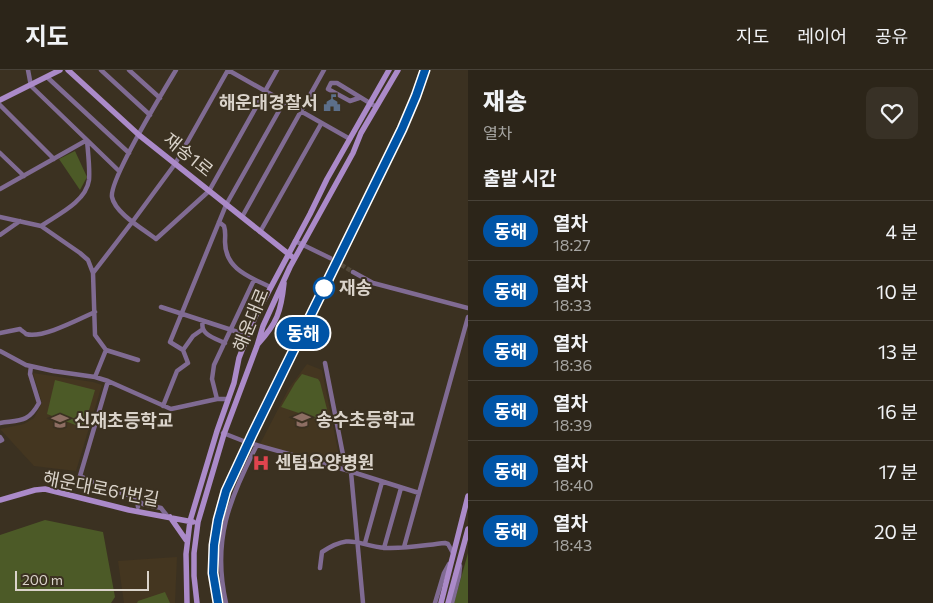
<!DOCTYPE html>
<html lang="ko">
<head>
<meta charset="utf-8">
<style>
	body { margin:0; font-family:Commissioner,"Noto Sans KR",sans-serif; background:#383126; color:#f1f3f6; height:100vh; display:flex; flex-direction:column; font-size:19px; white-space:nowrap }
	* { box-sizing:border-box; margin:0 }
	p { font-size:16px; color:#a6a5a2 }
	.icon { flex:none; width:28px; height:28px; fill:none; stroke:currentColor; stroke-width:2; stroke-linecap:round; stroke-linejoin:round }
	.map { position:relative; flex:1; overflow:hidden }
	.panel { display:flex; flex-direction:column; background:#2c2519; width:465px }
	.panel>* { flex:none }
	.badge { padding:0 10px; border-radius:16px; font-size:18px; line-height:32px }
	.scale { position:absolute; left:15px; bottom:12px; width:134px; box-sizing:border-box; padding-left:5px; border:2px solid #dad3ca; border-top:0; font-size:14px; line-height:18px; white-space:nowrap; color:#dad3ca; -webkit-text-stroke:4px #3b3121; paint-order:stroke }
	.map>.badge { position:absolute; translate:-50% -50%; box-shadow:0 0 0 2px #fff }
	h2 { padding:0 15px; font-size:19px; line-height:45px }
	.round { display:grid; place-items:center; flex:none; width:52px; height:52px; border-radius:10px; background:#383126 }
	.overview { display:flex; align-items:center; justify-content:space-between; height:85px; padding:0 15px }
	h1 { font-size:24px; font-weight:800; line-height:38px }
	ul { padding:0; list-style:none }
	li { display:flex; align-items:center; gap:15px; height:60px; padding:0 15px; border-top:1px solid #484238 }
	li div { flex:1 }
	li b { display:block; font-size:19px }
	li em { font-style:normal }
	li .badge { min-width:55px; font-weight:700; text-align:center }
	header { display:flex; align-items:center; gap:30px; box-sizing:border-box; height:70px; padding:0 25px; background:#2c2519; border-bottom:1px solid #484238 }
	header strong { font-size:24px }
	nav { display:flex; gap:28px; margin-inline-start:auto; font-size:18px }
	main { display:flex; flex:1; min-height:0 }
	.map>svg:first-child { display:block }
</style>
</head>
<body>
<header>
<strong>지도</strong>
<nav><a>지도</a><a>레이어</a><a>공유</a></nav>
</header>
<main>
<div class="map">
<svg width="468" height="533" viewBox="0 0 468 533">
	<rect width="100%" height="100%" fill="#3b3121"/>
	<!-- built -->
	<path fill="#443620" d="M307,294L322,300L341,396L260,374L289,318Z
		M33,303L93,312L102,315L76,401L34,396L0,359L24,354L34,348L42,333Z
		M177,487L175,533H124L118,491Z"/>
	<!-- green -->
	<path fill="#4c5a27" d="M75,81L87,107L80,120L59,89Z
		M302,304L318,309L320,312L329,347L328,353L281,337L295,313Z
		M55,310L95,320L85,354L78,356L47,344Z
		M45,450L103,462L115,527L111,533H0V465Z
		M468,483V533H454Z
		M165,522L170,533H137L138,531Z"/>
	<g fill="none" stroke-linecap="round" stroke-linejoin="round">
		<!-- minor-tunnel -->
		<path stroke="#53493a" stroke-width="4.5" stroke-dasharray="4.5 2" stroke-linecap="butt" d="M330,188L353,202"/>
		<!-- minor -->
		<path stroke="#806b93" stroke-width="4.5" d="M28,0L31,16L87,70C88,83 90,98 89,110C86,132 57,145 41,156
			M101,0L150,45
			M129,0L160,28
			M176,0C164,20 109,110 112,127C115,143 143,159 156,169L209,121L277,0
			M228,0L350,69
			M47,7L129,83
			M359,28L350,31L328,19L331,13H337L373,35
			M0,35L54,89
			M0,83L24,106
			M0,119L87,70L119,101
			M0,147L41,156L80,183L88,190L93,203L95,265L106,280L95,307
			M242,147L324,0
			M219,152L224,156C226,162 225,166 225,172C225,199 250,207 270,217
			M260,162L321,54
			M0,165L20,151
			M295,171L330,188
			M353,202L373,213L468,238
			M93,203L133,151L175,94L228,0
			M161,237L247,265
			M203,251C199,264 214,268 225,273
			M0,263L20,259C20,260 26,263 26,264C42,269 79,249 95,242
			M106,280L138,290
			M183,280L193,266L203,259
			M0,281L26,295L53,301L95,307L108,311L171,339L217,329H228
			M325,293L346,400
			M108,311L80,406L111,420L132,426L143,434L161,438L168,447
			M217,329L212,309L214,295L254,210
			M163,336L177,301L188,293L183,280L170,272L226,135L284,32
			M0,353C20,350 28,353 39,333L30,304L31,296
			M223,363L246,372L346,400L419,423
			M0,367L2,370L0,371
			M351,402L363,533
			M137,430L138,437
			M365,473L382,412
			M404,477L468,247
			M384,478L401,418
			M320,498L322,482C353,462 356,476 386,478C405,479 425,475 445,473L448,474L453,483
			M226,533C212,471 229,429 257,375
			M435,533L444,503L449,494
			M452,533L459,506L460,496"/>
		<!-- secondary -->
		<path stroke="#ab8ac9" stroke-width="5.5" d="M68,0L139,65L291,186
			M0,30L60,0
			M258,274C277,253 281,242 284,213
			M0,430L35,420L45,419L129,440L193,452
			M170,447L186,470
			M187,533L186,484L190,451L217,361L234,313L239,288L255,247L310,144L327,109L389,0
			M197,533L194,506V483L198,452L224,364L257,276L263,256L290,197L353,83L361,63L398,0
			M441,533L468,426
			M448,533L468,459"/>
		<!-- rail casing -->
		<g stroke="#b9b1a7" stroke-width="3">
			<path id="rail" d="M218,533C210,495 213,458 226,421L401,59L416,26L425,0"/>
		</g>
		<!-- rail -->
		<use href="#rail" stroke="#3b3121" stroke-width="1" stroke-dasharray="4" stroke-linecap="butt"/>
	</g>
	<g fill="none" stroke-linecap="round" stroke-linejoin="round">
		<!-- line casing -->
		<g stroke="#fff" stroke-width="11">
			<path id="line" d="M218,533L213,503L214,475L218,450L226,421L252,365L402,59L416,26L425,0"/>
		</g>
		<!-- line -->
		<use href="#line" stroke="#0054a6" stroke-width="8"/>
	</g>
	<!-- icons -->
	<defs>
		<g id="civic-bare" transform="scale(1.35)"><path d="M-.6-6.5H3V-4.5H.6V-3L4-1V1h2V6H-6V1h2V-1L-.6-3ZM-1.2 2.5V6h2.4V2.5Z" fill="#5c6f8a" stroke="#3b3121" stroke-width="2.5" paint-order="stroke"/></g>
		<g id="school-bare" transform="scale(1.35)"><path d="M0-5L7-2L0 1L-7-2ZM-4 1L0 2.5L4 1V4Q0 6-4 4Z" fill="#8d6e63" stroke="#3b3121" stroke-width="2.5" paint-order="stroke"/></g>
		<g id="hospital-bare" transform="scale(1.35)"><path d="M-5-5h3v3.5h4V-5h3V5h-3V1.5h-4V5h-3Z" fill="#e0444e" stroke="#3b3121" stroke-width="2.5" paint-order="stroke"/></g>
	</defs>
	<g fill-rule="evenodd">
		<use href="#civic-bare" x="332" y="33"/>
		<use href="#school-bare" x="302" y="350"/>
		<use href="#school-bare" x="60" y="351"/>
		<use href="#hospital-bare" x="261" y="393"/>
	</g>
	<!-- markers -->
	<circle fill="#fff" stroke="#0054a6" stroke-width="2.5" cx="324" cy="218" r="10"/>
	<g text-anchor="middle" stroke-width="4" stroke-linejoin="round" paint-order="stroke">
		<!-- poi labels -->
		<g font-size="18" font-weight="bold" fill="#dad3ca" stroke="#3b3121" text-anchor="start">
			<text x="318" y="39" text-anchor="end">해운대경찰서</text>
			<text x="316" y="356">송수초등학교</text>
			<text x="74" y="357">신재초등학교</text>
			<text x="275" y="399">센텀요양병원</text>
		</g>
		<!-- street labels -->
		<g font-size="18" fill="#dad3ca" stroke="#3b3121">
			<text transform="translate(188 85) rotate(39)" y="6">재송1로</text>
			<text transform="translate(251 250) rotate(-68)" y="6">해운대로</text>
			<text transform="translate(101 419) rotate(11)" y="6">해운대로61번길</text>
		</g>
		<!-- stop labels -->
		<g font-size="18" font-weight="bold" fill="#dad3ca" stroke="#3b3121" text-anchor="start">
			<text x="339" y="224">재송</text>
		</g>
	</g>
</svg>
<div class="scale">200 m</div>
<b class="badge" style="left:303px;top:263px;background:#0054a6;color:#fff">동해</b>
</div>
<section class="panel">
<div class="overview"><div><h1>재송</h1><p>열차</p></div><a class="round"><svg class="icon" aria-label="heart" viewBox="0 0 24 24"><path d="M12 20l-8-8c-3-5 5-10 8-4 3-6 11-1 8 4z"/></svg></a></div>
<h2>출발 시간</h2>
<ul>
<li><span class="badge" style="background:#0054a6;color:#fff">동해</span><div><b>열차</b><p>18:27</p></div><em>4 분</em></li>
<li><span class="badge" style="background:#0054a6;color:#fff">동해</span><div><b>열차</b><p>18:33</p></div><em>10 분</em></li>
<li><span class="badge" style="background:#0054a6;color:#fff">동해</span><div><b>열차</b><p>18:36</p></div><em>13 분</em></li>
<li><span class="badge" style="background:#0054a6;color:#fff">동해</span><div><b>열차</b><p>18:39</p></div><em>16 분</em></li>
<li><span class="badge" style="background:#0054a6;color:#fff">동해</span><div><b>열차</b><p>18:40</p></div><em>17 분</em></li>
<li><span class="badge" style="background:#0054a6;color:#fff">동해</span><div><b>열차</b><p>18:43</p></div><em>20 분</em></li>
</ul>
</section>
</main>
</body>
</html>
